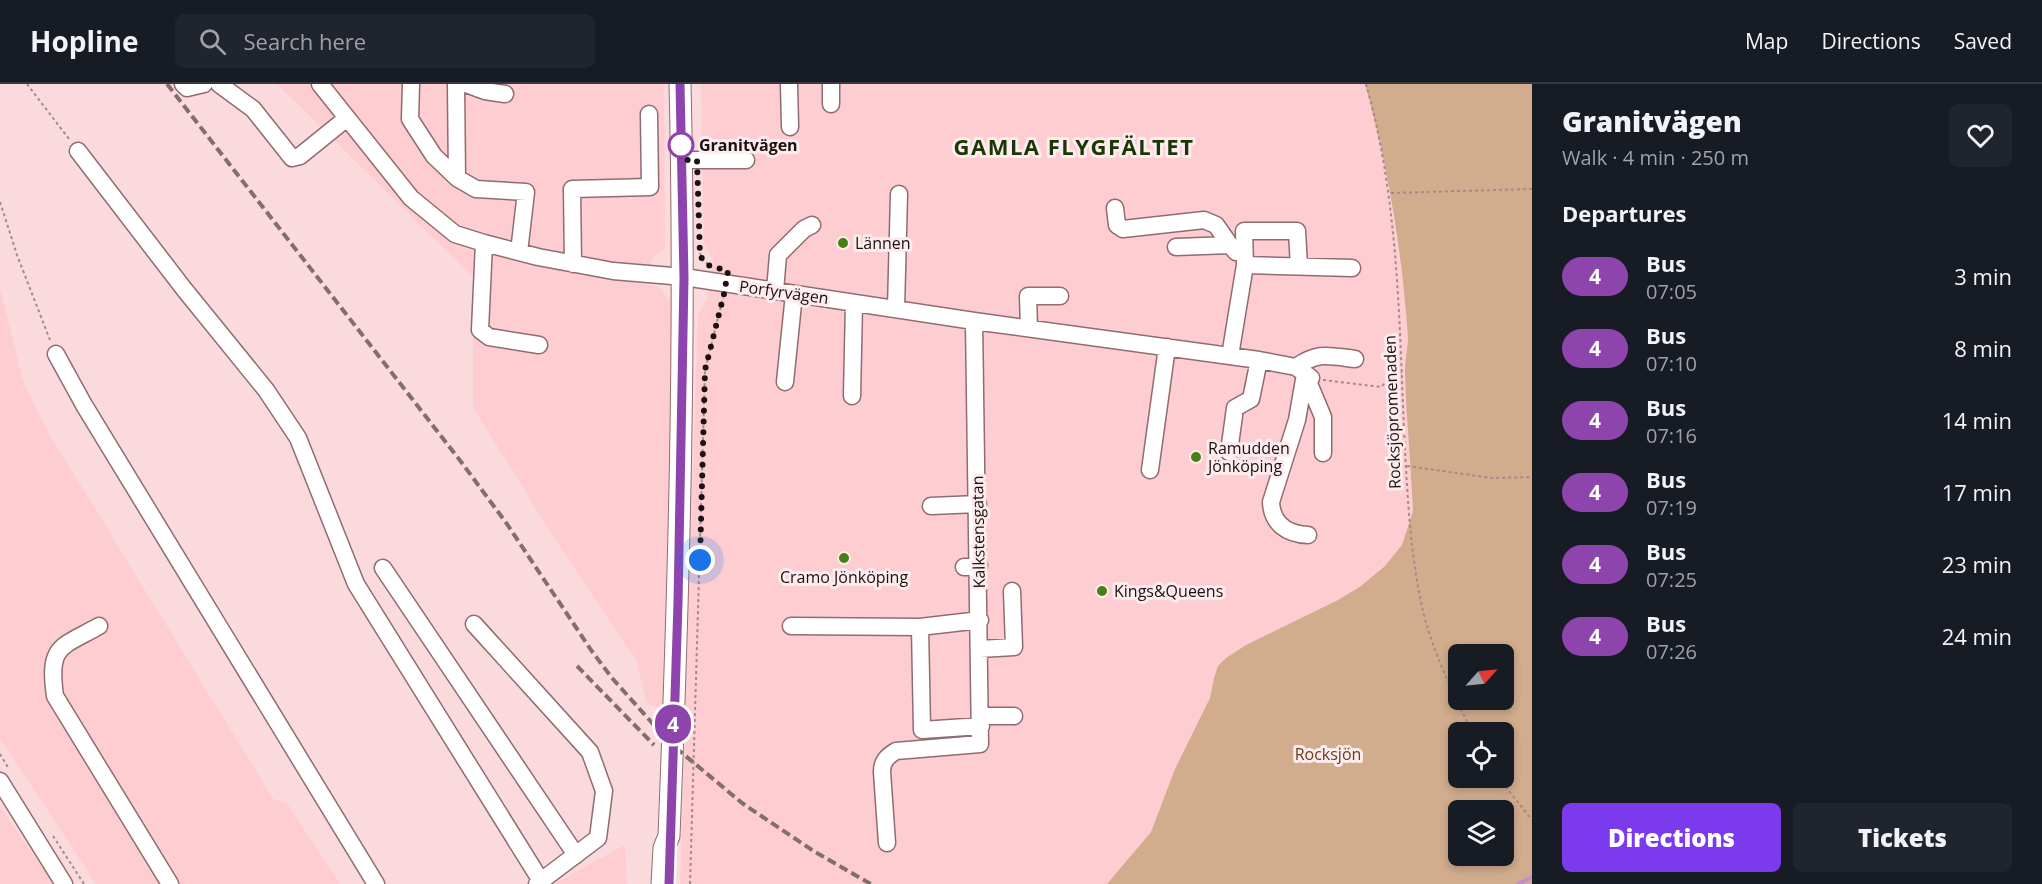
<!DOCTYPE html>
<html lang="en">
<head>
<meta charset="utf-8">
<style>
	body { margin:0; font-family:"Open Sans",sans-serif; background:#20242c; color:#f1f3f6; height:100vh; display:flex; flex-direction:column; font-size:22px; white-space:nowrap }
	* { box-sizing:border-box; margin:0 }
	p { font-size:20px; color:#9ea1a6 }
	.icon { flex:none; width:33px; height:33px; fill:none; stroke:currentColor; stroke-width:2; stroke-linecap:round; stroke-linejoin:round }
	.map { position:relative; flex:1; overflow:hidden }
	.details { display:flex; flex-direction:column; background:#171b24; width:510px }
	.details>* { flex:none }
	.badge { padding:0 12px; border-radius:20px; font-size:21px; line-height:39px }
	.needle { width:39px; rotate:63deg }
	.tools { position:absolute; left:1448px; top:560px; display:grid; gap:12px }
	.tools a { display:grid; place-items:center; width:66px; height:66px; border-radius:9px; background:#171b24; box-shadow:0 3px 9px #0003; font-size:30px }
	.you { position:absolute; width:30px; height:30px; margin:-15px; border:4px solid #fff; border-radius:50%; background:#1a73e8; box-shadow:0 0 0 9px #1a73e833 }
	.map>.badge { position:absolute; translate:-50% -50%; box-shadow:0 0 0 3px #fff }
	h2 { padding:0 30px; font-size:22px; line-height:54px }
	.round { display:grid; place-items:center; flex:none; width:63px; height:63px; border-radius:9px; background:#20242c }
	.headline { display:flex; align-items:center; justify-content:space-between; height:102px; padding:0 30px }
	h1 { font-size:28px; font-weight:800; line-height:45px }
	.primary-button { display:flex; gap:12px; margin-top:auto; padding:12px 30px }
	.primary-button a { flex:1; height:69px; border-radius:9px; background:#7c3aed; color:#fff; font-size:24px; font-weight:800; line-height:69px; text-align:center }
	.primary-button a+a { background:#20242c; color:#f1f3f6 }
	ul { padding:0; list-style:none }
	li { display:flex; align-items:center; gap:18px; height:72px; padding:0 30px }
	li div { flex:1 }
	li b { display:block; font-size:22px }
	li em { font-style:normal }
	li .badge { min-width:66px; font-weight:700; text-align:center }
	header { display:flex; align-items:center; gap:36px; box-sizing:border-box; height:84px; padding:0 30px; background:#171b24; border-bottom:2px solid #363941 }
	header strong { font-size:28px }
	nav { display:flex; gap:33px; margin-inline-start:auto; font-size:21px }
	.search { width:420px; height:54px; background:#20242c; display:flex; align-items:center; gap:15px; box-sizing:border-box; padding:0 21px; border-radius:9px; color:#9ea1a6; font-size:22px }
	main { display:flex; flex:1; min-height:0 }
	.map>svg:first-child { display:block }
</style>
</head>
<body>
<header>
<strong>Hopline</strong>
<div class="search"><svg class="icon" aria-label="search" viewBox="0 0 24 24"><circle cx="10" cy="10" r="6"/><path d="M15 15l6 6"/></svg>Search here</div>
<nav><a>Map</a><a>Directions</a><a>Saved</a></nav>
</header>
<main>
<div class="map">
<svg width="1532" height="800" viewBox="0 0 1532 800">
	<rect width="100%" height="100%" fill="#fadadd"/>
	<!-- built -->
	<path fill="#fdcdd1" d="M277,0H664L665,164L652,174L645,200L658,202L672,219L670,461L665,627L647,619L636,576L548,444L473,323V193Z
		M701,0H1365L1374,33L1387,92L1409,241L1405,283L1413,427L1409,445L1402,461L1390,477L1361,502L1338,516L1246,561L1226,574L1214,594L1210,614L1175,685L1151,748L1107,800H680L698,230L708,212L713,176L704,159Z
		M0,204L23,297L48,348L273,715L287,719L340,800H96L0,654Z
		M0,723L54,800H0Z
		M625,761L627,800H554Z"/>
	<!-- green -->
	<path fill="#d1ac8d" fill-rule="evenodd" d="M1365,0H1532V800H1107L1151,748L1175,685L1210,614L1214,594L1218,582L1226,574L1246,561L1338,516L1361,502L1385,482L1402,461L1413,427C1411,380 1406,332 1405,285C1405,274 1408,264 1408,253C1402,169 1388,81 1365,0ZM1458,570H1503V615H1458ZM1458,648H1503V693H1458ZM1458,726H1503V771H1458Z"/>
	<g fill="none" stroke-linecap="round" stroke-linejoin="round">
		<!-- stream -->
		<path stroke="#c18ec7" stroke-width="4" d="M1518,800L1532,793"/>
		<!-- minor casing -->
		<g stroke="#8f6c70" stroke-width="19">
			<path id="minor" d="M183,0L187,4L204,0
				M219,0L253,25L292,74L300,72L347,34
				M320,0L411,114L455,150L484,159L538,173L613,187L684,193L974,237L1259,276L1296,283L1311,294
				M411,0L410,35L434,72L457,94
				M456,0L457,94L476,105L526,108L519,168
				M466,0L485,7L505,10
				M789,0L790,43
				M831,0V20
				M78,67L184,205L266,306L298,354L356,500L541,797
				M681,76H746
				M1115,124L1117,141L1123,145L1204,136L1216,141L1230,161
				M484,159L480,246L489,253L539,261
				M1176,163L1230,161L1236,168
				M573,180L572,105L650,103L649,30
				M1245,181L1244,147H1297L1299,182
				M775,207L778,171L804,145L812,141
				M896,225L899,110
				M1029,244L1028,212H1060
				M56,270L84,321L376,800
				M1230,272L1245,181L1352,184
				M1296,283C1319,267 1329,272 1355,275
				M1305,290L1297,336L1271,418C1272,440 1287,450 1308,451
				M1305,290L1323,333V369
				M785,298L794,210
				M852,312L854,219
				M1229,368L1235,324L1251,315L1259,276
				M1150,386L1167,263
				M931,422L978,420
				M964,483L979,482
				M383,484L576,771
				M474,540L590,668L604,707L598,754L537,800
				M99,542C60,564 48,561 55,612L170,800
				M791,542L920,543L980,536
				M920,543L922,646L981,642
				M980,565L1014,563L1012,507
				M980,632H1014
				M0,697L64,800
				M887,759L882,688C882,678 886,673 896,667L980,660L974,237"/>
		</g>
		<!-- major casing -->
		<g stroke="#8f6c70" stroke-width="23">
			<path id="major" d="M662,800L664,764L669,752C679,501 686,251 680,0"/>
		</g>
		<!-- path -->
		<path stroke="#a38b8d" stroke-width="2" stroke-dasharray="3 3" stroke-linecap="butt" d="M27,0L69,55
			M1366,0C1398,113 1399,230 1404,346C1407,402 1409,458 1420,513C1429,561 1451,605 1472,648
			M1391,109L1532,105
			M0,118L17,171L50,256
			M700,169L703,177L711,182
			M1323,296L1381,303L1394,290L1402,289
			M1407,382L1492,394L1532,393
			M0,670L9,685
			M1498,693L1532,736
			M53,752L84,800
			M690,800L705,286L723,214"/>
		<!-- minor -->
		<use href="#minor" stroke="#fff" stroke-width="16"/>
		<!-- major -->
		<use href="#major" stroke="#fff" stroke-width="21"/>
		<!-- rail -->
		<path stroke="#826d6f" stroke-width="4" stroke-dasharray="9 4.5" stroke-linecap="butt" d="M167,0L462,379L507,440L591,566L612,594L670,659L742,719L815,768L871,800
			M577,582L654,661"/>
	</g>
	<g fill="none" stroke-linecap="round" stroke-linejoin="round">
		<!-- line casing -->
		<g stroke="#fff" stroke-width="14">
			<path id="line" d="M669,800L678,519L684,194L680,0"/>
		</g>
		<!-- line -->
		<use href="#line" stroke="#8e44ad" stroke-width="9"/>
		<!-- walk -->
		<path stroke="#1d1011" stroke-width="6" stroke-dasharray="0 10.8" d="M681,61V76H697L700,172L708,181L728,187L724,210L705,286L700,476"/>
	</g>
	<!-- markers -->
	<circle fill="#fff" stroke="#8e44ad" stroke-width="3" cx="681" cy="61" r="12"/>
	<g fill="#487f17" stroke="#fceced" stroke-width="2">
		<circle cx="843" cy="159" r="6"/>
		<circle cx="1196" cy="373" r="6"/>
		<circle cx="844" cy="474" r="6"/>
		<circle cx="1102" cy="507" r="6"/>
	</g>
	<g text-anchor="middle" stroke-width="6" stroke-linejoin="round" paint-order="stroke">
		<!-- stop labels -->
		<g font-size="16" font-weight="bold" fill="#1d1011" stroke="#fceced" text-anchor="start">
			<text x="699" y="67">Granitvägen</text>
		</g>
		<!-- poi labels -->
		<g font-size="16" fill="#1d1011" stroke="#fceced" text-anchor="start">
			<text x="855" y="165">Lännen</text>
			<text x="1208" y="370">Ramudden<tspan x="1208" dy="18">Jönköping</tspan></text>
			<text x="844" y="499" text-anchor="middle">Cramo Jönköping</text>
			<text x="1114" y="513">Kings&amp;Queens</text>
		</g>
		<!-- street labels -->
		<g font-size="16" fill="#1d1011" stroke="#fceced">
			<text transform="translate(784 208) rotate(8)" y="6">Porfyrvägen</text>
			<text transform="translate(1392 328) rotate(-92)" y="6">Rocksjöpromenaden</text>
			<text transform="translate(978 448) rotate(-91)" y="6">Kalkstensgatan</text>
		</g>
		<!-- park labels -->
		<g font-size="16" fill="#673e18" stroke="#fceced">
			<text x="1328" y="676">Rocksjön</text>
		</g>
		<!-- district labels -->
		<g font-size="22" font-weight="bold" letter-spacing="1.5" fill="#1b3504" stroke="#fceced">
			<text x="1074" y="71">GAMLA FLYGFÄLTET</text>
		</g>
	</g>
</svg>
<div class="tools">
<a><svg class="needle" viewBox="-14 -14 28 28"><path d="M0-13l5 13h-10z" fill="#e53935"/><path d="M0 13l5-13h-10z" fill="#9ea1a6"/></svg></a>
<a><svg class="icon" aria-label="locate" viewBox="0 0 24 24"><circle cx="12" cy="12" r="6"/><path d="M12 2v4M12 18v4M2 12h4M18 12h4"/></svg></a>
<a><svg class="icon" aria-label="layers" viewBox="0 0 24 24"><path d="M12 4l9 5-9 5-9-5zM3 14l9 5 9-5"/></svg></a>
</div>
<div class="you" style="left:700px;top:476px"></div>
<b class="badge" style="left:673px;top:640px;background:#8e44ad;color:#fff">4</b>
</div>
<section class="details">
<div class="headline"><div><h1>Granitvägen</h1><p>Walk · 4 min · 250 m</p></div><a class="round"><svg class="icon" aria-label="heart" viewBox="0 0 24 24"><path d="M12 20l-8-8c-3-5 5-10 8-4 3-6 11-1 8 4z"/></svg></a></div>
<h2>Departures</h2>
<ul>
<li><span class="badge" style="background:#8e44ad;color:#fff">4</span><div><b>Bus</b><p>07:05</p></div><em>3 min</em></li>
<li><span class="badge" style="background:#8e44ad;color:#fff">4</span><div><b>Bus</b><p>07:10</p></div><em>8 min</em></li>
<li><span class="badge" style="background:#8e44ad;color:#fff">4</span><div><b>Bus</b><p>07:16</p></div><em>14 min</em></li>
<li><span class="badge" style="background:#8e44ad;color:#fff">4</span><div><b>Bus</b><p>07:19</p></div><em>17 min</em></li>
<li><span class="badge" style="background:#8e44ad;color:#fff">4</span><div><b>Bus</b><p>07:25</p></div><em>23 min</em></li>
<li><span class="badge" style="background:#8e44ad;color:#fff">4</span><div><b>Bus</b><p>07:26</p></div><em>24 min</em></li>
</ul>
<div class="primary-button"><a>Directions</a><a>Tickets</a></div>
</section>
</main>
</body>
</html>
